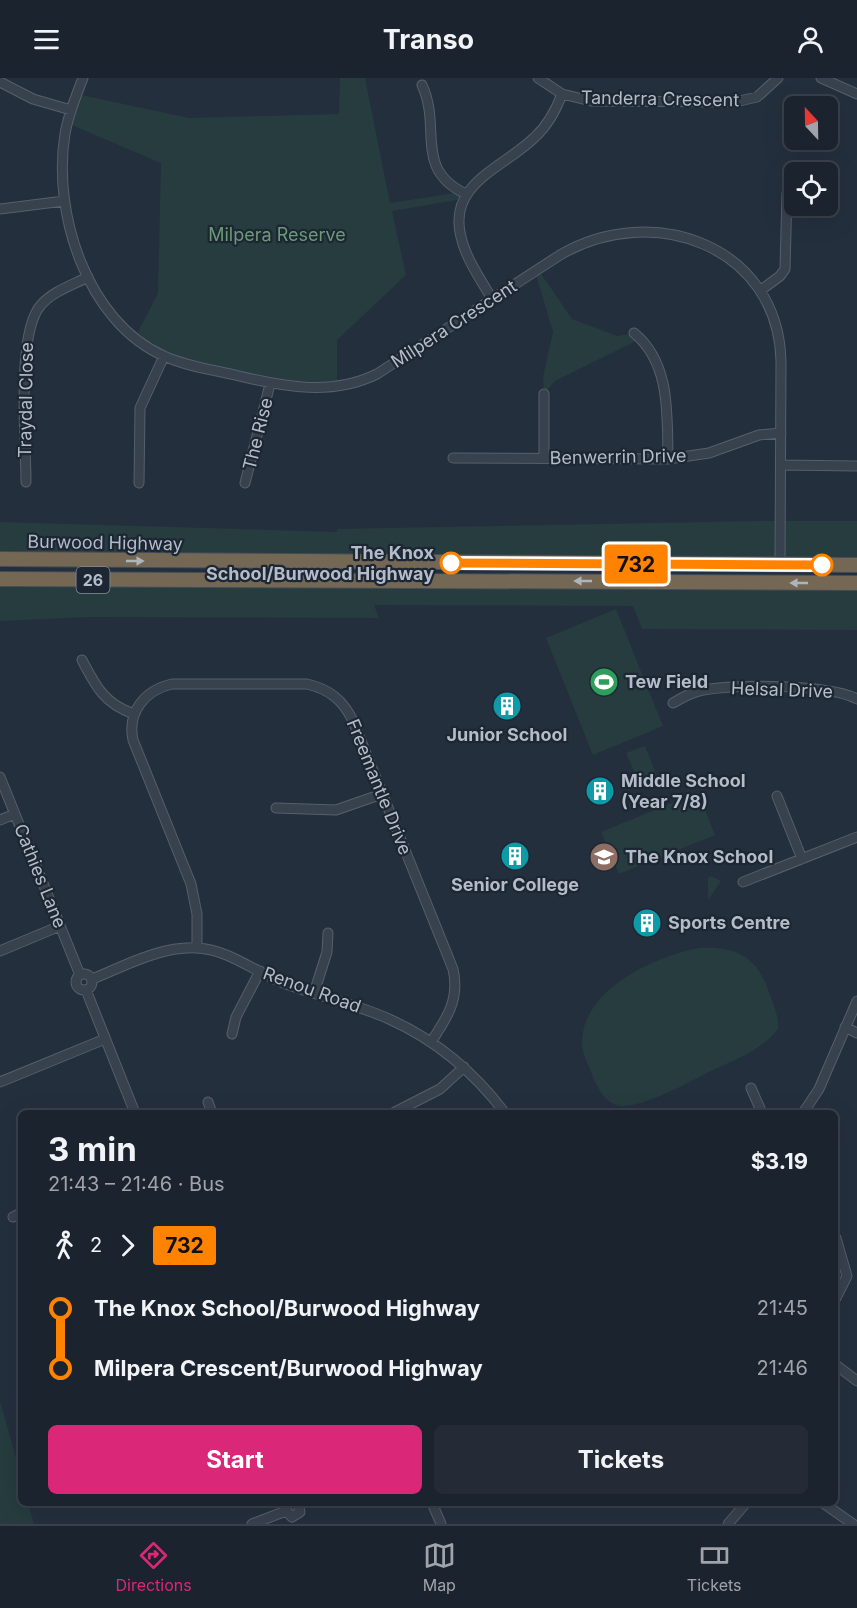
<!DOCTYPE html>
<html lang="en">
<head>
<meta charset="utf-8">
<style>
	body { margin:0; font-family:Inter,sans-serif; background:#242b36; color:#f1f3f6; height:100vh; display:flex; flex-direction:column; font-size:22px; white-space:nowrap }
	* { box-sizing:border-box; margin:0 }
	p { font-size:20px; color:#a0a4aa }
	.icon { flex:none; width:33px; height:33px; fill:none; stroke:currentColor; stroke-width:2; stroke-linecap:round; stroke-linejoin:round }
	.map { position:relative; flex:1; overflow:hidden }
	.sheet { position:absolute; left:18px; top:1032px; width:820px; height:396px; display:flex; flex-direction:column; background:#1b232e; border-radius:9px; box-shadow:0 6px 24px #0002,0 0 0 2px #39404a }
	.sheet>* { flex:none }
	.badge { padding:0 12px; border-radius:4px; font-size:21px; line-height:39px }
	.needle { width:39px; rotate:338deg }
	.buttons { position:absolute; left:784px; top:18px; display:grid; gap:12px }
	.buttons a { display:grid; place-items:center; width:54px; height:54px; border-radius:9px; background:#1b232e; box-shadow:0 6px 24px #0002,0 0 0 2px #39404a; font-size:30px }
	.map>.badge { position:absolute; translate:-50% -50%; box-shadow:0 0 0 3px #fff }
	.legs { display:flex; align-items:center; gap:9px; height:66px; padding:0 30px; font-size:20px }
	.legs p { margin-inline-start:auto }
	.overview { display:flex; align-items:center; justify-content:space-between; height:102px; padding:0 30px }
	h1 { font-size:33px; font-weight:700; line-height:45px }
	.cta { display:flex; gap:12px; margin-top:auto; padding:12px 30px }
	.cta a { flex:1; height:69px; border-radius:9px; background:#db2777; color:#fff; font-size:24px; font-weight:700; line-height:69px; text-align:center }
	.cta a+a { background:#242b36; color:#f1f3f6 }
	ul { padding:0 30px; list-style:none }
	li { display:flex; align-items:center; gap:21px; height:60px; font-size:22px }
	li i { display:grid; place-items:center; width:9px; height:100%; margin:0 8px; background:currentColor }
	li i::after { content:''; width:15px; height:15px; margin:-8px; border:4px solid; border-radius:50%; background:#1b232e }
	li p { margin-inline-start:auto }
	li:first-child i { background:linear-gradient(#0000 50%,currentColor 0) }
	li:last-child i { background:linear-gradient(currentColor 50%,#0000 0) }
	header { display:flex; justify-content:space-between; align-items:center; height:78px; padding:0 30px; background:#1b232e; font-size:27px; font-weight:700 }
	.tab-bar { display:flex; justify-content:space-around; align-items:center; height:84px; border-top:2px solid #39404a; background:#1b232e; font-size:16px; color:#a0a4aa }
	.tab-bar a { display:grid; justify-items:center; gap:3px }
	.tab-bar .selected { color:#db2777 }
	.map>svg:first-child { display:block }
</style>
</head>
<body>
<header><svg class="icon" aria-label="menu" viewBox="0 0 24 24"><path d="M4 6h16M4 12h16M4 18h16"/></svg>Transo<svg class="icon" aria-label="person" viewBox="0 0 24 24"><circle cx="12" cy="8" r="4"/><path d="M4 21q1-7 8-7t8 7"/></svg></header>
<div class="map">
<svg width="857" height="1446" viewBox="0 0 857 1446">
	<rect width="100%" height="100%" fill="#242f3e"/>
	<!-- green -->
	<path fill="#263c3f" d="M340,0H365L390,125L462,114L463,121L392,133L406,197L337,262V308L317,310L175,282L136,258L158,215L161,85L67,45L77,16L189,40L339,36Z
		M538,191L572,241L617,258L634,255L640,261L555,303L544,316L543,299L553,254L535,193Z
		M761,443H857V487L0,481V444L337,454V451Z
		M0,501L857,505V552L642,551L633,528L374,527L379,540L88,539L0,543Z
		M616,531L663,648L593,677L546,560Z
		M645,668L659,703L641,710L626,675Z
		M698,714L715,757L619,796L601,754Z
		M711,798L721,803L708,822V800Z
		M699,870C739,868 759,880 771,920C775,930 779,941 778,951C758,976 733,981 705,996C686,1006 641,1030 620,1028C606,1026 598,1011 593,999C589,988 582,976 582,964C582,912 655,878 699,870Z
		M0,1323L21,1397V1425H28L34,1446H0Z"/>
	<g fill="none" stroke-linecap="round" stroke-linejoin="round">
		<!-- minor casing -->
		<g stroke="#565f6c" stroke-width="11">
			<path id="minor" d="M83,0C76,18 68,37 65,56C52,135 87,244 164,278C188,289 215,292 239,298C285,309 332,318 377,296L560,177C652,123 778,167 781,283L780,487
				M538,0L562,16L591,23L735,24L757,19L778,0
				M821,0L857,16
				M0,4L33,21L71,32
				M422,7C442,50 413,91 466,116
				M0,131L64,123
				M761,212L780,198L785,191L787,115
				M492,221C481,202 466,181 461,159C447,105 505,89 535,59C548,47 556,32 562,16
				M634,255C671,285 667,338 668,381
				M544,316V380
				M453,380L668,381L709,375L759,357L781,355
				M781,387L857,388
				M26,404C26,364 16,254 41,227C52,214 72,207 88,199
				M139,405L140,330L164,278
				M245,405L270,306
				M82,582C96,609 105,626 134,636
				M673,625C683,619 692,614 703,612C736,606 829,606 857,621
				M0,699L80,897
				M777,718L802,781
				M276,730L336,732L382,716
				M0,742L15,736
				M743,804L857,759
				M197,870V836L191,806L133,662C127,634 145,612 172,606H307C329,611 343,622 353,643L453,891C460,921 447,940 431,964
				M0,873L60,848
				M76 904a8 8 0 1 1 16 0a8 8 0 1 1-16 0Z
				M92,901C125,888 160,868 197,870C229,872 252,892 281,904C316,918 354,925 389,941C436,962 474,994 505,1035
				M86,912L135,1035
				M314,915L327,874L328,855
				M845,949L857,955
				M232,956L236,939L260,893
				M0,1004L105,961
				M751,1010L762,1035
				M208,1024L212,1035
				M393,1035L440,1011L464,989
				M803,1035L819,1011L857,923
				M13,1139L21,1135
				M836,1160L847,1198L836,1220
				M836,1287L857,1303
				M288,1425L286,1433L292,1439L300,1434L298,1425
				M432,1425L441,1446
				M823,1425L853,1446
				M252,1446L286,1433
				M728,1446L746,1425"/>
		</g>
		<!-- highway casing -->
		<g stroke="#434c59" stroke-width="16">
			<path id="highway" d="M0,481L857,487
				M0,501L857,505"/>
		</g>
		<!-- minor -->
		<use href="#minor" stroke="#38414e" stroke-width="9"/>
		<!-- highway -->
		<use href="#highway" stroke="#746855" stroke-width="14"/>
	</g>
	<!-- one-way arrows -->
	<defs><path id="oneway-solid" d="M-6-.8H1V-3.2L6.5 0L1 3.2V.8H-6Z" transform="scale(1.5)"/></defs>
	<g fill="#aeb4bd">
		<use href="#oneway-solid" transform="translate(135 483)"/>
		<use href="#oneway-solid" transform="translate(583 503) rotate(-180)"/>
		<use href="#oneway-solid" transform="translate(799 505) rotate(-180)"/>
	</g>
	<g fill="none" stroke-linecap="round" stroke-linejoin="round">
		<!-- line-1 casing -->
		<g stroke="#fff" stroke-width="14">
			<path id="line-1" d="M451,485L822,487"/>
		</g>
		<!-- line-1 -->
		<use href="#line-1" stroke="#ff8200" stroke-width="9"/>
	</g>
	<!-- icons -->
	<defs>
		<g id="stadium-disc" transform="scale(1.5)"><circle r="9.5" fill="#2e9e5b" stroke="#1d2633"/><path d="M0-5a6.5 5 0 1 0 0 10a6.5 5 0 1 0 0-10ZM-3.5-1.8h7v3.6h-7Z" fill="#fff"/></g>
		<g id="building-disc" transform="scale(1.5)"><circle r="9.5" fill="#0f9aa8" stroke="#1d2633"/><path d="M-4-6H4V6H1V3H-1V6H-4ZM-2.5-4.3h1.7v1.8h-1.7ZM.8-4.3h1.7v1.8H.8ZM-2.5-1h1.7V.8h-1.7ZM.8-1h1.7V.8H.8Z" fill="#fff"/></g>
		<g id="school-disc" transform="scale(1.5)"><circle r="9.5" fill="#8d6e63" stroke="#1d2633"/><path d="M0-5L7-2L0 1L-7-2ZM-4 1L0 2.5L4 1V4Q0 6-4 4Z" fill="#fff"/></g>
	</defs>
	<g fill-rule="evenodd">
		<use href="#stadium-disc" x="604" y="604"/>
		<use href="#building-disc" x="507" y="628"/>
		<use href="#building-disc" x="600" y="713"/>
		<use href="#building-disc" x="515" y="778"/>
		<use href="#school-disc" x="604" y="779"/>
		<use href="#building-disc" x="647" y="845"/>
	</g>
	<!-- markers -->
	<g fill="#fff" stroke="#ff8200" stroke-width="3">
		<circle cx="451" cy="485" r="10"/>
		<circle cx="822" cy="487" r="10"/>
	</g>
	<g text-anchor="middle" stroke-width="4.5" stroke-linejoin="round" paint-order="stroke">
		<!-- shield labels -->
		<rect fill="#1d2633" stroke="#878f9c" stroke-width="1.5" x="76.5" y="489" width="33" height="26" rx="4.5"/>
		<g font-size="16" font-weight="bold" fill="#b4bcc9">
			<text x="93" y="508">26</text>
		</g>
		<!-- street labels -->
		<g font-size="18" fill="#b4bcc9" stroke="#1d2633">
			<text transform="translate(660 21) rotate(1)" y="6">Tanderra Crescent</text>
			<text transform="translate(454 246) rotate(-33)" y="6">Milpera Crescent</text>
			<text transform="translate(26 322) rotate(-89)" y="6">Traydal Close</text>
			<text transform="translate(258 356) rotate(-76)" y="6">The Rise</text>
			<text transform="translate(618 379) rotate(-1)" y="6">Benwerrin Drive</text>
			<text transform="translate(105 465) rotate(1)" y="6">Burwood Highway</text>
			<text transform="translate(782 612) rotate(2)" y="6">Helsal Drive</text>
			<text transform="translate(379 709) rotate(68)" y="6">Freemantle Drive</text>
			<text transform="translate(40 798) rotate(68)" y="6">Cathies Lane</text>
			<text transform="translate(312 912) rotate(20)" y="6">Renou Road</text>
		</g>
		<!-- park labels -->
		<g font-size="18" fill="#6b9a76" stroke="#1d2633">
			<text x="277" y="163">Milpera Reserve</text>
		</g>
		<!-- stop labels -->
		<g font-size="18" font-weight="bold" fill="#b4bcc9" stroke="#1d2633" text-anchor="end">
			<text x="434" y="481">The Knox<tspan x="434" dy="21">School/Burwood Highway</tspan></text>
		</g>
		<!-- poi labels -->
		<g font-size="18" font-weight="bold" fill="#b4bcc9" stroke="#1d2633" text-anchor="start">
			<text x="625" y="610">Tew Field</text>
			<text x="507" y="663" text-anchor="middle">Junior School</text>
			<text x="621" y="709">Middle School<tspan x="621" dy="21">(Year 7/8)</tspan></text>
			<text x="625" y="785">The Knox School</text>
			<text x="515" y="813" text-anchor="middle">Senior College</text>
			<text x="668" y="851">Sports Centre</text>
		</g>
	</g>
</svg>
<div class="buttons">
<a><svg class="needle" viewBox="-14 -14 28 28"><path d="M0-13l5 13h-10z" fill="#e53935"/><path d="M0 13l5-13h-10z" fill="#a0a4aa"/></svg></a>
<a><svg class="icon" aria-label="locate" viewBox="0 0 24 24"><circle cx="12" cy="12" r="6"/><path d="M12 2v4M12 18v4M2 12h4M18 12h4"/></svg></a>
</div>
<b class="badge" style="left:636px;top:486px;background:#ff8200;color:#111">732</b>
<section class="sheet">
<div class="overview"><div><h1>3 min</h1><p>21:43 – 21:46 · Bus</p></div><b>$3.19</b></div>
<div class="legs"><svg class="icon" aria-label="walk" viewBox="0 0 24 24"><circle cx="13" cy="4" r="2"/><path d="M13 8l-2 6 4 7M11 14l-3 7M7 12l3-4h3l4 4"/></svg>2<svg class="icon" aria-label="forward" viewBox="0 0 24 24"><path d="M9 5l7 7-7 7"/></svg><b class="badge" style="background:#ff8200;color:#111">732</b></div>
<ul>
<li><i style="color:#ff8200"></i><b>The Knox School/Burwood Highway</b><p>21:45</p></li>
<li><i style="color:#ff8200"></i><b>Milpera Crescent/Burwood Highway</b><p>21:46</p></li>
</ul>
<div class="cta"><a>Start</a><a>Tickets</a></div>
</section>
</div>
<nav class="tab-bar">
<a class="selected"><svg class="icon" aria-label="directions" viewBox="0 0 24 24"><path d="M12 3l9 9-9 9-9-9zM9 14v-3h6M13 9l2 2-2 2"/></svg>Directions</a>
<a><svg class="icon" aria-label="map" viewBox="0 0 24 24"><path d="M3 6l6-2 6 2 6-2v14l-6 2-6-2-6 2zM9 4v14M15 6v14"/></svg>Map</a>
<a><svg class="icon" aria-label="tickets" viewBox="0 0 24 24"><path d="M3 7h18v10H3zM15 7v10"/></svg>Tickets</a>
</nav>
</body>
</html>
